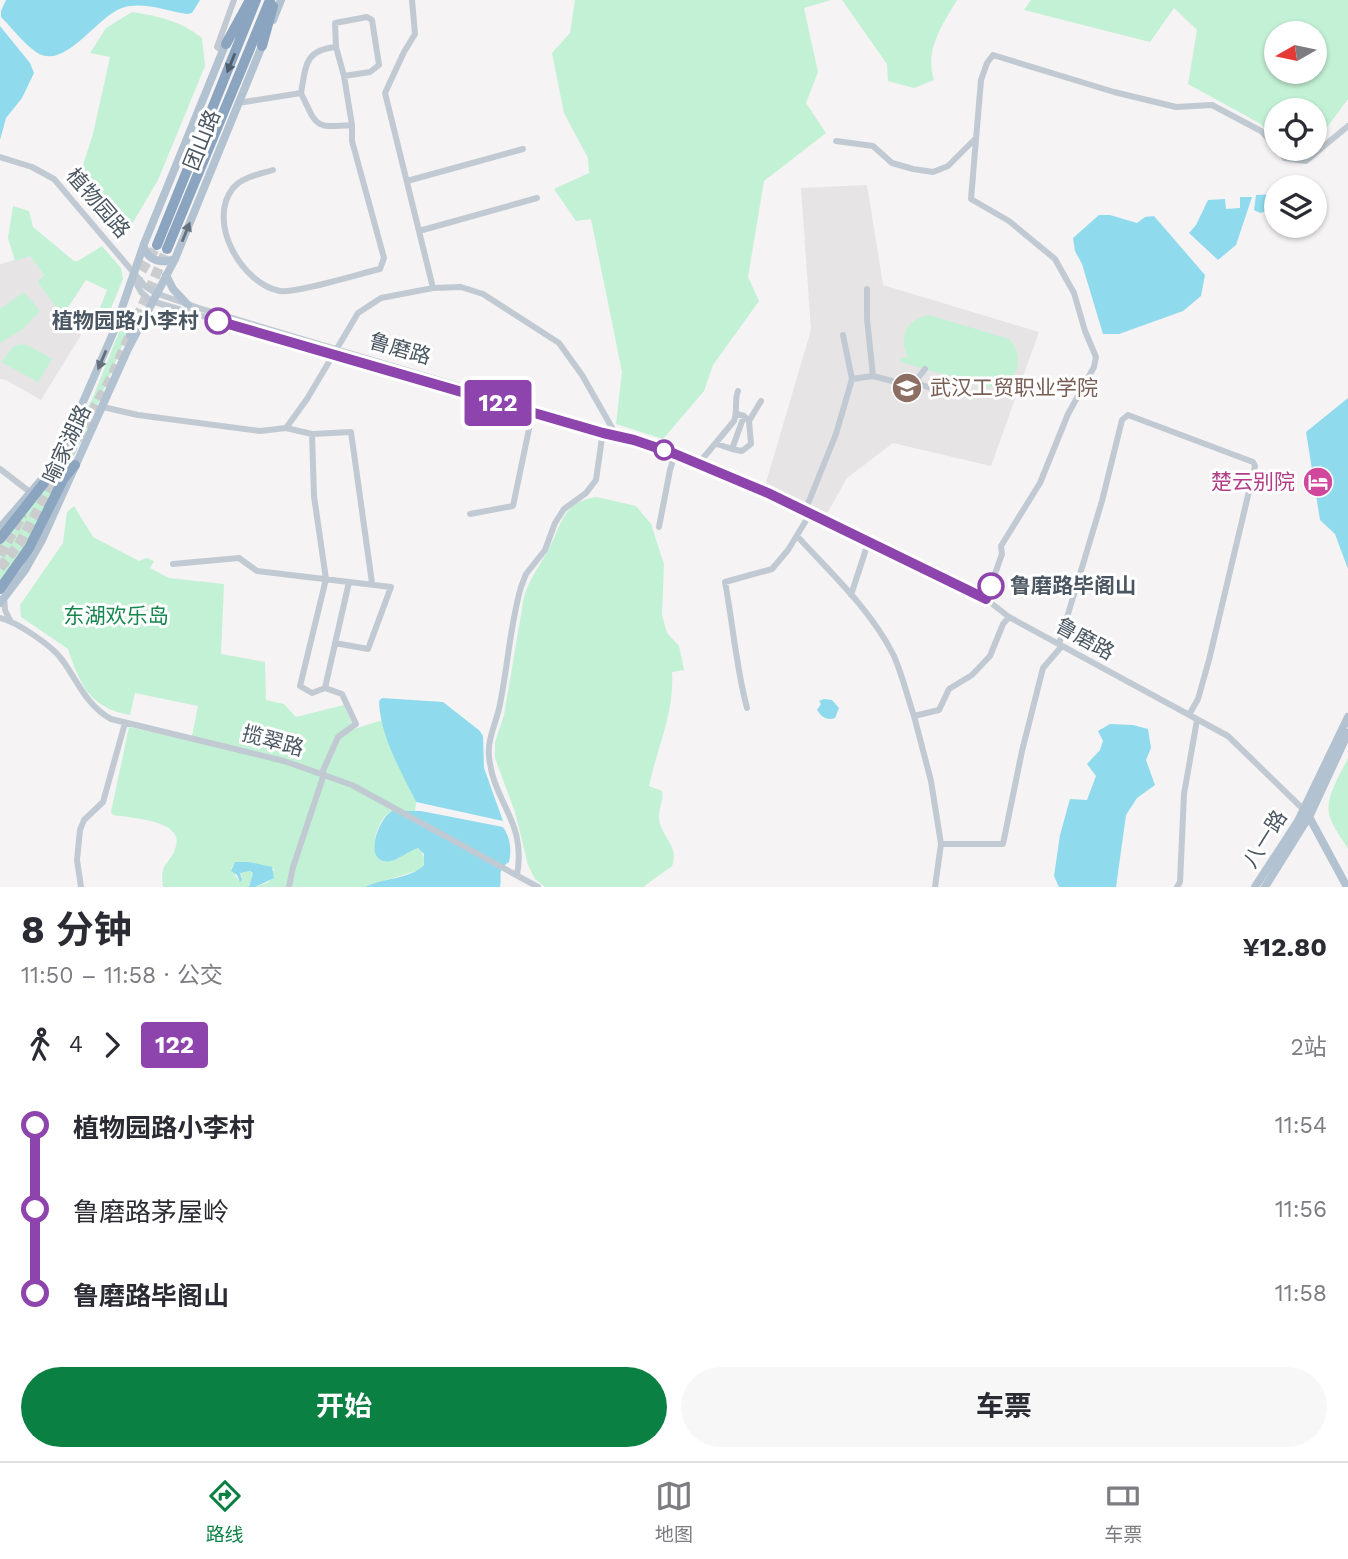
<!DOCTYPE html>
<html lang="zh">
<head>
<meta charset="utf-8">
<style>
	body { margin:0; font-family:"Work Sans","Noto Sans SC",sans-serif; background:#f7f7f7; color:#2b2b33; height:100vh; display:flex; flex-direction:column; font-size:26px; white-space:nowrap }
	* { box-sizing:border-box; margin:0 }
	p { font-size:23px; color:#7c7c81 }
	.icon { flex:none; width:38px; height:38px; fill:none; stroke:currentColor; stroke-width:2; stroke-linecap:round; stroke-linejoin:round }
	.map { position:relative; height:887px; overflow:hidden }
	.details { display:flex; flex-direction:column; background:#fff; flex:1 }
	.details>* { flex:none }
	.badge { padding:0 14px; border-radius:5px; font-size:24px; line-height:46px }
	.needle { width:46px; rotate:261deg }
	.controls { position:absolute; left:1264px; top:21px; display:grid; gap:14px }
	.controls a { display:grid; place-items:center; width:63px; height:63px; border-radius:50%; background:#fff; box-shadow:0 2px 5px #0004; font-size:35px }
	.map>.badge { position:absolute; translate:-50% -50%; box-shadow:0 0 0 4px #fff }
	.legs { display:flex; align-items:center; gap:10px; height:77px; padding:0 21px; font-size:23px }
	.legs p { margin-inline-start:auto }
	.summary { display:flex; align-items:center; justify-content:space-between; height:119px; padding:0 21px }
	h1 { font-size:38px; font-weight:700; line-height:52px }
	.action { display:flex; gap:14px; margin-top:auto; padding:14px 21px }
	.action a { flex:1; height:80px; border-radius:42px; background:#0b8043; color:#fff; font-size:28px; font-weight:700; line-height:80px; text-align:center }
	.action a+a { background:#f7f7f7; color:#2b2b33 }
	ul { padding:0 21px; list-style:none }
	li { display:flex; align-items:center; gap:24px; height:84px; font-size:26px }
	li i { display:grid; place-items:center; width:10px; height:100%; margin:0 9px; background:currentColor }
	li i::after { content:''; width:18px; height:18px; margin:-9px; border:5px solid; border-radius:50%; background:#fff }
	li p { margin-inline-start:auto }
	li:first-child i { background:linear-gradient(#0000 50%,currentColor 0) }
	li:last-child i { background:linear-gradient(currentColor 50%,#0000 0) }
	.dock { display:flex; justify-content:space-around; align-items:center; height:98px; border-top:2px solid #e1e1e2; background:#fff; font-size:19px; color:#7c7c81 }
	.dock a { display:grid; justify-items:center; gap:4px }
	.dock .active { color:#0b8043 }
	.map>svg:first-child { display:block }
</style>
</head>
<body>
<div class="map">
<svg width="1348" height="887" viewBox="0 0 1348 887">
	<rect width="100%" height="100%" fill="#f5f3f3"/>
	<!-- education -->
	<path fill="#e6e4e5" d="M867,185L883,285L1039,332L991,466L893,443L847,478L825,517L765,486L811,330L801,188Z
		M30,256L44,275L37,282L81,335L41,400L6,380L0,379V264Z"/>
	<!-- green -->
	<path fill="#c3f1d5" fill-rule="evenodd" d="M575,0H831L804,8L818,72L806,103L826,133L764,181L748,277L759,301L713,365L704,391L663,439L616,424L622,372L591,219L576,221L554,189L589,173L588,158L564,113L552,53L570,33Z
		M842,0H957C943,24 924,50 934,80L914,88L888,81L887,64Z
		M1031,0H1348V99L1314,145V110H1276V138L1259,123L1188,84L1197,30L1174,8L1150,42L1024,10ZM1276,33H1314V72H1276Z
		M132,12C158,16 181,21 202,38L205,66L158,180L132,224L120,226L99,211L77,184L93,134L110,57L90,53L106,28Z
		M13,206L29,211L33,227L74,261H78L102,246L121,268L123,279L102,330L93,326L107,290L86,280L63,315L37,282L44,275L30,256L15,261L8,238Z
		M24,292L40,311L23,329L0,343V309Z
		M929,315L1009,339C1028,359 1016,388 988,387L900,362L901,357L908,358C898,338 906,319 929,315Z
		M128,325L130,328L85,434L37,530L0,584V544L45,486L66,451L93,397L121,327Z
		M20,344L27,345L52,359L38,382L1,362L13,347Z
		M597,497L636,506L651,524L664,564L662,615L667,633L679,646L684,670L672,672C675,711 657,748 649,786L662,791C664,801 658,809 659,819C661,837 680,846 672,866L643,887H545L535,879L528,865L515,812L495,758V742L504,715L524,597C529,580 538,568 547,552C562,527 560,502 597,497Z
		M74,506L93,537L139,561L147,558L154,561L150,568L169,578L224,584L221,654L265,662L266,700L284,704L296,717L344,705L354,729L383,720L394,754L416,802L415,811H391C378,819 367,849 382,860L399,858L415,848L420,849L425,859L422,869L365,887H255L269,882L274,869L249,862L235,863L231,869L239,881L242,877L240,873L249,871L253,873L249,887H163C159,861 171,865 176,846C184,820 130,818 113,815L111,812L129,727L191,741L198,706L135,693L130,715C90,708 80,685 68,649L21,617L20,605L63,543L67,512Z
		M1348,758V849C1343,840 1335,830 1331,820C1322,800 1340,776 1348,758Z"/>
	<!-- water -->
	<path fill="#90daee" d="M6,0H200L192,13L187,14C166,11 143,1 122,8C96,17 64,72 36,52C23,43 12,28 1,17V11Z
		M0,26L30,63L34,73L22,98L6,118L0,140Z
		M1276,194V208L1260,213L1254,210L1256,195Z
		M1240,197H1252L1236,245L1218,260L1189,233L1196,225L1208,200L1225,199L1226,209L1240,208Z
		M1099,215H1110L1137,223L1145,217L1154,216L1205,275L1201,296L1183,311L1119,334H1103L1082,264L1075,251L1073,238Z
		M1348,398V569L1335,534L1320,520L1306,432Z
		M382,698L443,702L480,731L483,736L484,768L503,821L416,802C401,771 380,736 379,701Z
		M824,699L832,700L839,708L835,718C826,721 822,717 817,710L821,704L819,701Z
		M1110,724L1133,725L1148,729L1151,748L1146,760L1155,785L1137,798L1126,815L1116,887H1059L1054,876L1060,835L1070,799L1087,800L1096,776L1087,764L1100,750L1103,741L1098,731Z
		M392,811H421L503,827C510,837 512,850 509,862C497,869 502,875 500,887H365C383,878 411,879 424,865V854L418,848C407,851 393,866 381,860C366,853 380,817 392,811Z
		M235,862H249L272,867L274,878L255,887H249L253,873L250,871L240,873L242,880L240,882L237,875L231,871Z"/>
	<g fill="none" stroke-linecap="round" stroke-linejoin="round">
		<!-- highway-tunnel -->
		<path stroke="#caccce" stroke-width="10" stroke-dasharray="10 5" stroke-linecap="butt" d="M134,284L157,245
			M0,555L23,514
			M0,568L19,544L112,376L167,249"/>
		<!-- minor -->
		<path stroke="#c1cad2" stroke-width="6" d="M412,0L415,34L404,52L385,93L433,288
			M223,51L217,47L234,0
			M301,93C317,127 314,128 352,125L344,76
			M238,103L301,93C306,66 304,50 336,47L335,23L367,17L372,20L379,65L370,72L344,76L336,47
			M836,141L873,146L892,163L913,169L933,172L948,166L974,140
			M1277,149L1285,158L1306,161L1348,126
			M0,157L32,167L54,179L145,286L155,293L205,310L534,408L675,454L768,493L964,587L986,599L1009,617L1228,736L1303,809
			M273,170C260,174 242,177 233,188C206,222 242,284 280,291C294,294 362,273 380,269L384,258L352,141V125
			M407,181L523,149
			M419,231L537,198
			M133,277L141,292L151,301L609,435
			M873,376L912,386L925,369
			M852,379L873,376L867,319V289
			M912,386L922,385L943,392
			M103,407L138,415L260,431L286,428L307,399L358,313L381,298L433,288L461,287L483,294L559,343L582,375L615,433
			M749,421L761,401
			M286,428L312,434L351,432L372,583
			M312,434L314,496L326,579L300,686L312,693L325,688
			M717,444L732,449L744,416L737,414
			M732,449L742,451L751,444L749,421L744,416
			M699,463L734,421C738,410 734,401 738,391
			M0,469L30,492
			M805,511L836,434L852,379L843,335
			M470,514L513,506L533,410
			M659,527L670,470L675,454
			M797,536C831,573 870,609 893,654C902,673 907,696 914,716
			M173,564L239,558L257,571L391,587L368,649L335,643
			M851,595L868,543
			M4,597L5,610L10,620
			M986,599L1002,554L1001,546L1040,483L1068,414L1094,367L1096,357L1085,331L1074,293L1055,259L1009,221L971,199L981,80L987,63L993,55L1114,92L1176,107L1212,105L1261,131L1276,147
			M0,618C17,622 53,646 63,661C78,682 87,706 111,719L284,761L352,785L538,887
			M1059,644L1102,501L1122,420L1128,415L1253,462L1255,466L1209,660L1198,699L1189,715
			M747,708C736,667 733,624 725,582L772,569L788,550L810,514
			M322,773L338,737L356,724L342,694L325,688L349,582
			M941,844L931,781L914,716L939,710L949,689L972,675L990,656L1003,624L1009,617
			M517,875C527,821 493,803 489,756C487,739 497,721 500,704C508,665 510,625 521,587L526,574L545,550L555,523L564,509L586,493L596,480L603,431
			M81,887L77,860L80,830L84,820L103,802L125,723
			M289,887L293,867L324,774
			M935,887L941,844H1003L1022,751L1043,668L1062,646
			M1177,887L1180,882L1184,794L1197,720"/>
		<!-- major -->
		<path stroke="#b3c2d1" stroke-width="8" d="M273,20L281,0
			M144,247C148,261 162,264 175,259
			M166,275L173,289L188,305
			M117,327L124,322H131L133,327L130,335
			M142,329L154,317L185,311
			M0,528L48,472L62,450L114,331L144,244L228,38
			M0,603L25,570L42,540L127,351L175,259L264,41
			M1307,813L1347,887
			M1255,887L1298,821L1348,717
			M1265,887L1310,815L1348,733"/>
		<!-- highway -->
		<path stroke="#8ba5c1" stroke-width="10" d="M226,44L250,0
			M262,46L273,6
			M157,245L256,0
			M167,249L270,0
			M0,539L44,483L48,472
			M0,589L29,548L64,478L75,465"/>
	</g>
	<!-- one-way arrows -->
	<defs><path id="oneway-solid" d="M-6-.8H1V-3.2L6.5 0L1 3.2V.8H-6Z" transform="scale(1.75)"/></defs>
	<use fill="#505e6b" href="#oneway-solid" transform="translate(231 63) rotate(112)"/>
	<g fill="#64717d">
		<use href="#oneway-solid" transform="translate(186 232) rotate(-68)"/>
		<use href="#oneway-solid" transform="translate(102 360) rotate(113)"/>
	</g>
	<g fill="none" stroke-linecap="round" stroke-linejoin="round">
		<!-- line-1 casing -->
		<g stroke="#fff" stroke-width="16">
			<path id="line-1" d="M218,321L603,433L634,440L675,454L768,493L986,599L991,586"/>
		</g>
		<!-- line-1 -->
		<use href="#line-1" stroke="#8e44ad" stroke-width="10"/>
	</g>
	<!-- icons -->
	<defs>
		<g id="university-disc" transform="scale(1.575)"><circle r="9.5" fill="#8d6e63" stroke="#fff"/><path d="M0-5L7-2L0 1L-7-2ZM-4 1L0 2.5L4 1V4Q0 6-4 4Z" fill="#fff"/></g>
		<g id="hotel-disc" transform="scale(1.575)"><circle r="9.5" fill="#d1479c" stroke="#fff"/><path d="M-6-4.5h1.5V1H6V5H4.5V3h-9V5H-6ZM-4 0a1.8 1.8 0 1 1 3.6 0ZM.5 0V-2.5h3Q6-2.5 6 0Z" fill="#fff"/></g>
	</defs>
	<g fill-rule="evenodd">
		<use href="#university-disc" x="907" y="388"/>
		<use href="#hotel-disc" x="1318" y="482"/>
	</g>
	<!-- markers -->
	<g fill="#fff" stroke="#8e44ad" stroke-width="3.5">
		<circle cx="218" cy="321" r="12"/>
		<circle cx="664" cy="450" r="9"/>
		<circle cx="991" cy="586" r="12"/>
	</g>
	<g text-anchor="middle" stroke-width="6" stroke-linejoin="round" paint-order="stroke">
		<!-- street labels -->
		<g font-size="21" fill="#4a5661" stroke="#fff">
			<text transform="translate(202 140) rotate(-68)" y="7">团山路</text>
			<text transform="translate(98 203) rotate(49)" y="7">植物园路</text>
			<text transform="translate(400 349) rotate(16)" y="7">鲁磨路</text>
			<text transform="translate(67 444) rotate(-65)" y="7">喻家湖路</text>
			<text transform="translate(1085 639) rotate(29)" y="7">鲁磨路</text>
			<text transform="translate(273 741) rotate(15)" y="7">揽翠路</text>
			<text transform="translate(1265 839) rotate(-58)" y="7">八一路</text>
		</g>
		<!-- stop labels -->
		<g font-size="21" font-weight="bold" fill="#4a5661" stroke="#fff" text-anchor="end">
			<text x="199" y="328">植物园路小李村</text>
			<text x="1010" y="593" text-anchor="start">鲁磨路毕阁山</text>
		</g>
		<!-- education labels -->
		<g font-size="21" fill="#785e54" stroke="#fff" text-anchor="start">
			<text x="930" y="395">武汉工贸职业学院</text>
		</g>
		<!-- hotel labels -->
		<g font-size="21" fill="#b23c85" stroke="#fff" text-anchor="end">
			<text x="1295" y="489">楚云别院</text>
		</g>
		<!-- park labels -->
		<g font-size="21" fill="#17864f" stroke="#fff">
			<text x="116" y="623">东湖欢乐岛</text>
		</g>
	</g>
</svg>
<div class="controls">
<a><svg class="needle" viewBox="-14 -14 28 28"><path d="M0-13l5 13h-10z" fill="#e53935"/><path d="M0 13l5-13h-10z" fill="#7c7c81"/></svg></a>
<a><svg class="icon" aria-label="locate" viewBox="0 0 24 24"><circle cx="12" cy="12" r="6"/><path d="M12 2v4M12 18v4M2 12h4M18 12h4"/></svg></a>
<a><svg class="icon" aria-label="layers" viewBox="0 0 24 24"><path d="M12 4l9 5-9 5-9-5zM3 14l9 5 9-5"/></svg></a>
</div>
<b class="badge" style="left:498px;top:403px;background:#8e44ad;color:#fff">122</b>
</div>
<section class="details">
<div class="summary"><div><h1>8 分钟</h1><p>11:50 – 11:58 · 公交</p></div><b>¥12.80</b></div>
<div class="legs"><svg class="icon" aria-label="walk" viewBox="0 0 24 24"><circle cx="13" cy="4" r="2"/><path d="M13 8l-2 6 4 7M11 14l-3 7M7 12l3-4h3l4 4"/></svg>4<svg class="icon" aria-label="forward" viewBox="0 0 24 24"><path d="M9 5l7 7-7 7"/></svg><b class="badge" style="background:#8e44ad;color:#fff">122</b><p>2站</p></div>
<ul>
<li><i style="color:#8e44ad"></i><b>植物园路小李村</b><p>11:54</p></li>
<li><i style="color:#8e44ad"></i><span>鲁磨路茅屋岭</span><p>11:56</p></li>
<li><i style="color:#8e44ad"></i><b>鲁磨路毕阁山</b><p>11:58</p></li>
</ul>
<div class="action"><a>开始</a><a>车票</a></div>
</section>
<nav class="dock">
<a class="active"><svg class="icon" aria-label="directions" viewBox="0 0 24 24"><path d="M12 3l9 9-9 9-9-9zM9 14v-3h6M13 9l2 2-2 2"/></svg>路线</a>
<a><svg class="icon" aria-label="map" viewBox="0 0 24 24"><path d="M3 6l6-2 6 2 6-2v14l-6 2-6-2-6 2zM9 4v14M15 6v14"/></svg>地图</a>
<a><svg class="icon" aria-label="tickets" viewBox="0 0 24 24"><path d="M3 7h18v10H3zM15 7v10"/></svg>车票</a>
</nav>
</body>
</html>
